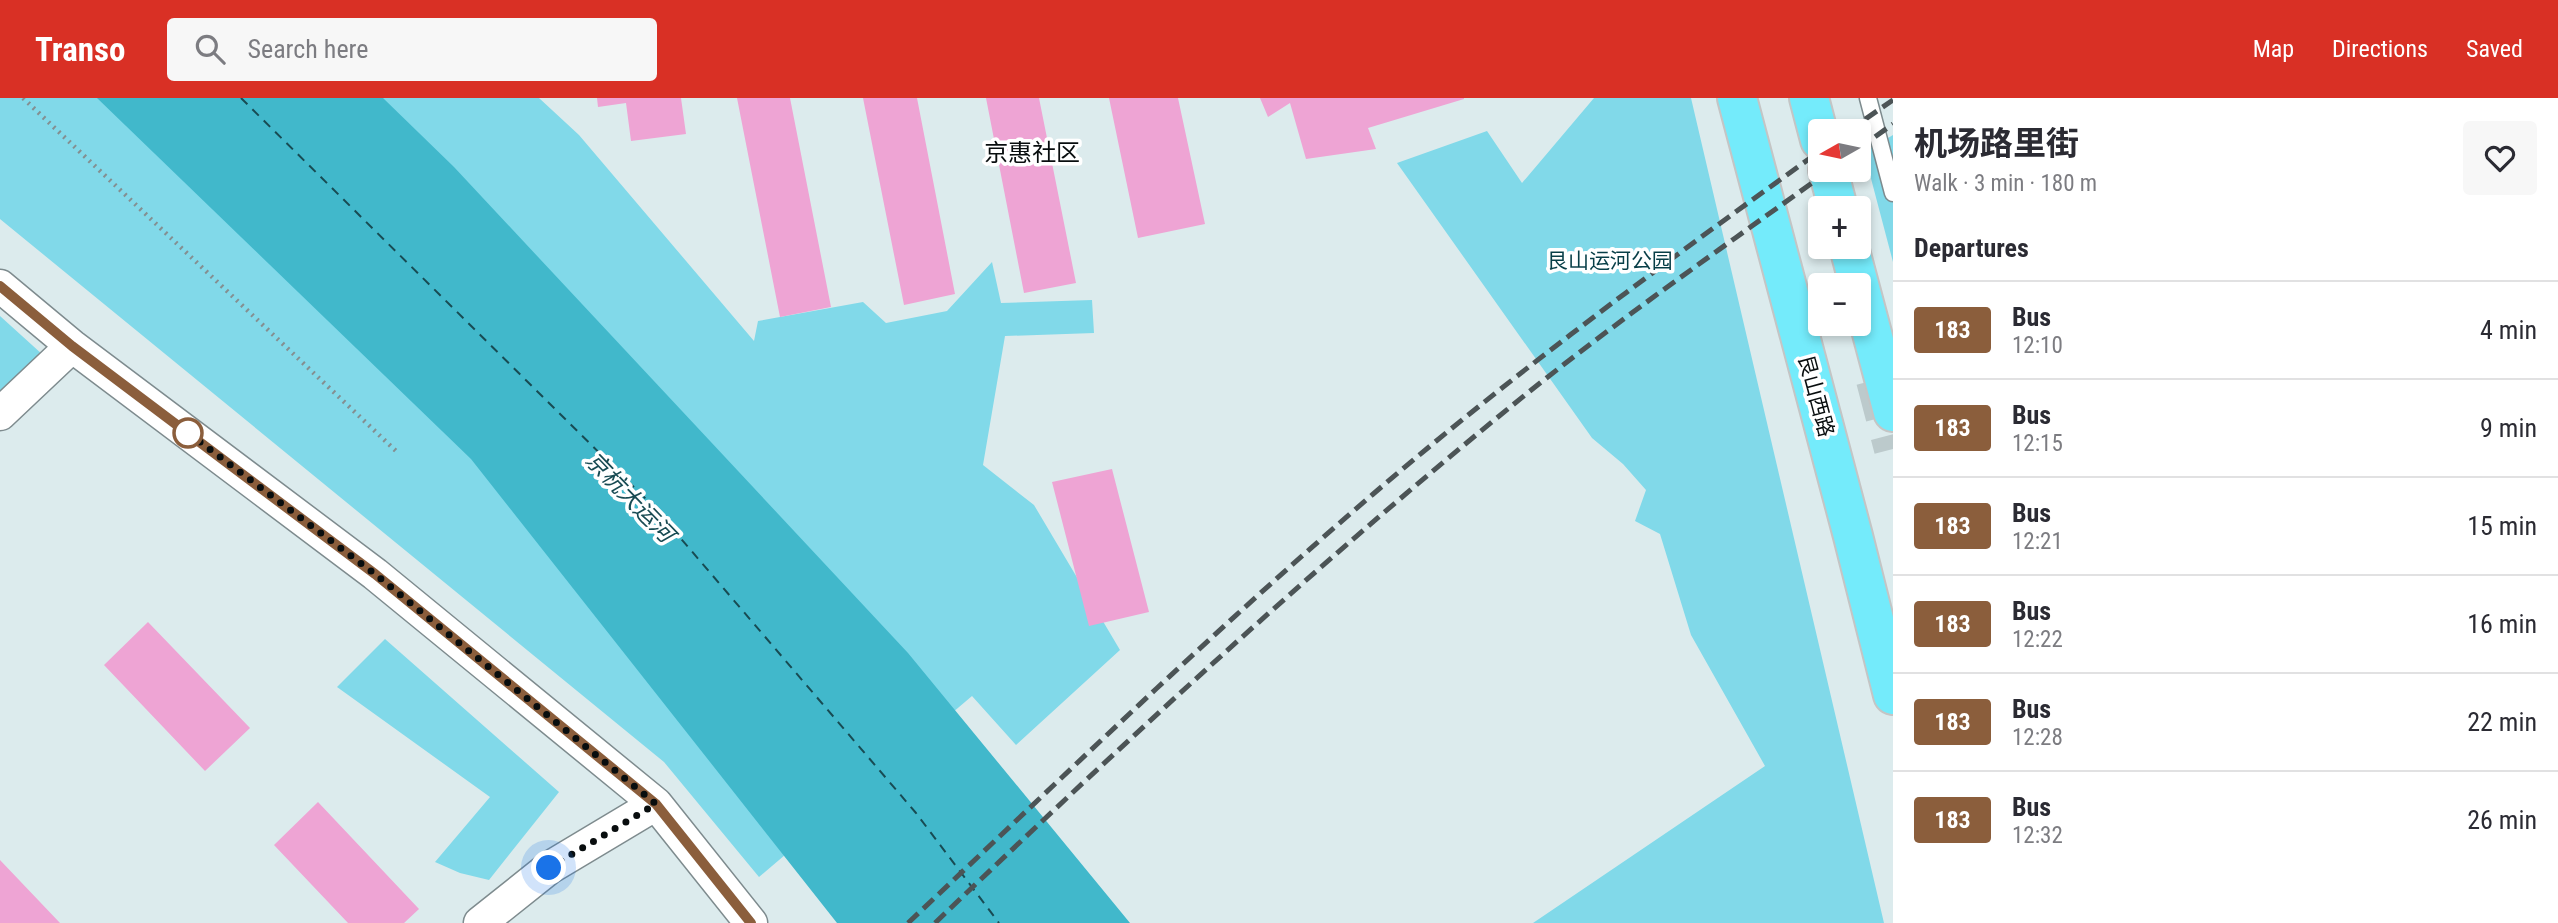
<!DOCTYPE html>
<html lang="en">
<head>
<meta charset="utf-8">
<style>
	body { margin:0; font-family:"Roboto Condensed","Noto Sans SC",sans-serif; background:#f7f7f7; color:#2b2b33; height:100vh; display:flex; flex-direction:column; font-size:26px; white-space:nowrap }
	* { box-sizing:border-box; margin:0 }
	p { font-size:23px; color:#7c7c81 }
	.icon { flex:none; width:38px; height:38px; fill:none; stroke:currentColor; stroke-width:2; stroke-linecap:round; stroke-linejoin:round }
	.map { position:relative; flex:1; overflow:hidden }
	.details { display:flex; flex-direction:column; background:#fff; width:665px }
	.details>* { flex:none }
	.badge { padding:0 14px; border-radius:5px; font-size:24px; line-height:46px }
	.needle { width:46px; rotate:261deg }
	.buttons { position:absolute; left:1808px; top:21px; display:grid; gap:14px }
	.buttons a { display:grid; place-items:center; width:63px; height:63px; border-radius:7px; background:#fff; box-shadow:0 4px 10px #0003; font-size:35px }
	.you { position:absolute; width:35px; height:35px; margin:-18px; border:5px solid #fff; border-radius:50%; background:#1a73e8; box-shadow:0 0 0 10px #1a73e833 }
	.map>.badge { position:absolute; translate:-50% -50%; box-shadow:0 0 0 4px #fff }
	h2 { padding:0 21px; font-size:26px; line-height:63px }
	.round { display:grid; place-items:center; flex:none; width:74px; height:74px; border-radius:7px; background:#f7f7f7 }
	.summary { display:flex; align-items:center; justify-content:space-between; height:119px; padding:0 21px }
	h1 { font-size:33px; font-weight:700; line-height:52px }
	ul { padding:0; list-style:none }
	li { display:flex; align-items:center; gap:21px; height:98px; padding:0 21px; border-top:2px solid #e1e1e2 }
	li div { flex:1 }
	li b { display:block; font-size:26px }
	li em { font-style:normal }
	li .badge { min-width:77px; font-weight:700; text-align:center }
	header { display:flex; align-items:center; gap:42px; box-sizing:border-box; height:98px; padding:0 35px; background:#d93025; color:#fff }
	header strong { font-size:33px }
	nav { display:flex; gap:38px; margin-inline-start:auto; font-size:24px }
	.search { width:490px; height:63px; background:#f7f7f7; display:flex; align-items:center; gap:18px; box-sizing:border-box; padding:0 24px; border-radius:7px; color:#7c7c81; font-size:26px }
	main { display:flex; flex:1; min-height:0 }
	.map>svg:first-child { display:block }
</style>
</head>
<body>
<header>
<strong>Transo</strong>
<div class="search"><svg class="icon" aria-label="search" viewBox="0 0 24 24"><circle cx="10" cy="10" r="6"/><path d="M15 15l6 6"/></svg>Search here</div>
<nav><a>Map</a><a>Directions</a><a>Saved</a></nav>
</header>
<main>
<div class="map">
<svg width="1893" height="825" viewBox="0 0 1893 825">
	<rect width="100%" height="100%" fill="#dcebed"/>
	<!-- green -->
	<path fill="#81d9e9" d="M0,0H539L579,37L754,243L758,223L863,204L886,225L947,213L992,164L1001,205L1092,202L1094,235L1005,238L983,367L1034,407L1120,552L1016,647L972,598L759,779L664,664L0,121Z
		M1594,0H1691L1884,825H1533L1765,668L1691,537L1660,436L1635,423L1646,392L1623,366L1592,340L1397,65L1487,33L1522,85Z
		M1893,37V164L1864,54Z
		M0,218L43,257L0,300Z
		M385,541L559,694L489,782L460,775L435,764L490,699L337,589Z"/>
	<!-- water -->
	<path fill="#41b8cb" d="M97,0H383L454,69L908,555L1130,825H837L471,361Z"/>
	<g fill="none" stroke-linecap="round" stroke-linejoin="round">
		<!-- ferry -->
		<path stroke="#184b53" stroke-width="2" stroke-dasharray="9 7" stroke-linecap="butt" d="M241,0L653,408L916,715L999,825"/>
	</g>
	<!-- building -->
	<path fill="#eea4d4" d="M597,0H681L686,36L631,43L626,5L598,9Z
		M737,0H790L831,209L780,219Z
		M863,0H917L955,196L904,207Z
		M986,0H1039L1076,185L1024,195Z
		M1109,0H1178L1205,126L1138,140Z
		M1260,0H1464V1L1368,30L1376,51L1306,61L1290,5L1268,19Z
		M1112,371L1149,514L1089,528L1052,384Z
		M148,524L250,630L205,673L104,567Z
		M318,704L419,811L404,825H348L274,747Z
		M0,762L60,825H0Z"/>
	<g fill="none" stroke-linecap="round" stroke-linejoin="round">
		<!-- highway-tunnel -->
		<path stroke="#bccacc" stroke-width="38" stroke-dasharray="38 19" stroke-linecap="butt" d="M1875,282L1893,351"/>
		<!-- lane casing -->
		<g stroke="#7e8b8e" stroke-width="19">
			<path id="lane" d="M1868,0L1893,95"/>
		</g>
		<!-- street casing -->
		<g stroke="#7e8b8e" stroke-width="35">
			<path id="street" d="M0,188L72,248L375,476L656,706L751,825
				M0,316L72,248
				M480,825L549,770L656,706"/>
		</g>
		<!-- primary casing -->
		<g stroke="#c4c5c5" stroke-width="42">
			<path id="primary" d="M1737,0L1853,438L1893,597
				M1809,0L1820,42
				M1828,72L1838,110
				M1849,149L1893,314"/>
		</g>
		<!-- path -->
		<path stroke="#848f91" stroke-width="4.5" stroke-dasharray="2 5" stroke-linecap="butt" d="M23,0L396,353"/>
		<!-- lane -->
		<use href="#lane" stroke="#fff" stroke-width="16"/>
		<!-- street -->
		<use href="#street" stroke="#fff" stroke-width="32"/>
		<!-- primary -->
		<use href="#primary" stroke="#74ebfb" stroke-width="38"/>
		<!-- rail -->
		<path stroke="#4c5456" stroke-width="5" stroke-dasharray="14 7" stroke-linecap="butt" d="M1848,33L1893,2
			M1858,51L1893,26
			M908,825C1061,681 1212,534 1372,397C1515,274 1667,163 1820,53
			M935,825C1121,647 1309,473 1509,310C1612,226 1722,150 1830,72"/>
	</g>
	<g fill="none" stroke-linecap="round" stroke-linejoin="round">
		<!-- line casing -->
		<g stroke="#fff" stroke-width="16">
			<path id="line" d="M0,188L72,248L375,476L656,706L751,825"/>
		</g>
		<!-- line -->
		<use href="#line" stroke="#8b5e3c" stroke-width="10"/>
		<!-- walk -->
		<path stroke="#080d0e" stroke-width="7" stroke-dasharray="0 12.6" d="M188,335L179,328L375,476L656,706L549,770"/>
	</g>
	<!-- markers -->
	<circle fill="#fff" stroke="#8b5e3c" stroke-width="3.5" cx="188" cy="335" r="14"/>
	<g text-anchor="middle" stroke-width="7" stroke-linejoin="round" paint-order="stroke">
		<!-- park labels -->
		<g font-size="21" fill="#073e47" stroke="#fff">
			<text x="1610" y="170">艮山运河公园</text>
		</g>
		<!-- street labels -->
		<g font-size="21" fill="#080d0e" stroke="#fff">
			<text transform="translate(1816 298) rotate(75)" y="7">艮山西路</text>
		</g>
		<!-- water labels -->
		<g font-size="23" font-style="italic" fill="#184b53" stroke="#fff">
			<text transform="translate(630 399) rotate(46)" y="8">京杭大运河</text>
		</g>
		<!-- quarter labels -->
		<g font-size="24" fill="#080d0e" stroke="#fff">
			<text x="1032" y="63">京惠社区</text>
		</g>
	</g>
</svg>
<div class="buttons">
<a><svg class="needle" viewBox="-14 -14 28 28"><path d="M0-13l5 13h-10z" fill="#e53935"/><path d="M0 13l5-13h-10z" fill="#7c7c81"/></svg></a>
<a>+</a>
<a>−</a>
</div>
<div class="you" style="left:549px;top:770px"></div>
</div>
<section class="details">
<div class="summary"><div><h1>机场路里街</h1><p>Walk · 3 min · 180 m</p></div><a class="round"><svg class="icon" aria-label="heart" viewBox="0 0 24 24"><path d="M12 20l-8-8c-3-5 5-10 8-4 3-6 11-1 8 4z"/></svg></a></div>
<h2>Departures</h2>
<ul>
<li><span class="badge" style="background:#8b5e3c;color:#fff">183</span><div><b>Bus</b><p>12:10</p></div><em>4 min</em></li>
<li><span class="badge" style="background:#8b5e3c;color:#fff">183</span><div><b>Bus</b><p>12:15</p></div><em>9 min</em></li>
<li><span class="badge" style="background:#8b5e3c;color:#fff">183</span><div><b>Bus</b><p>12:21</p></div><em>15 min</em></li>
<li><span class="badge" style="background:#8b5e3c;color:#fff">183</span><div><b>Bus</b><p>12:22</p></div><em>16 min</em></li>
<li><span class="badge" style="background:#8b5e3c;color:#fff">183</span><div><b>Bus</b><p>12:28</p></div><em>22 min</em></li>
<li><span class="badge" style="background:#8b5e3c;color:#fff">183</span><div><b>Bus</b><p>12:32</p></div><em>26 min</em></li>
</ul>
</section>
</main>
</body>
</html>
